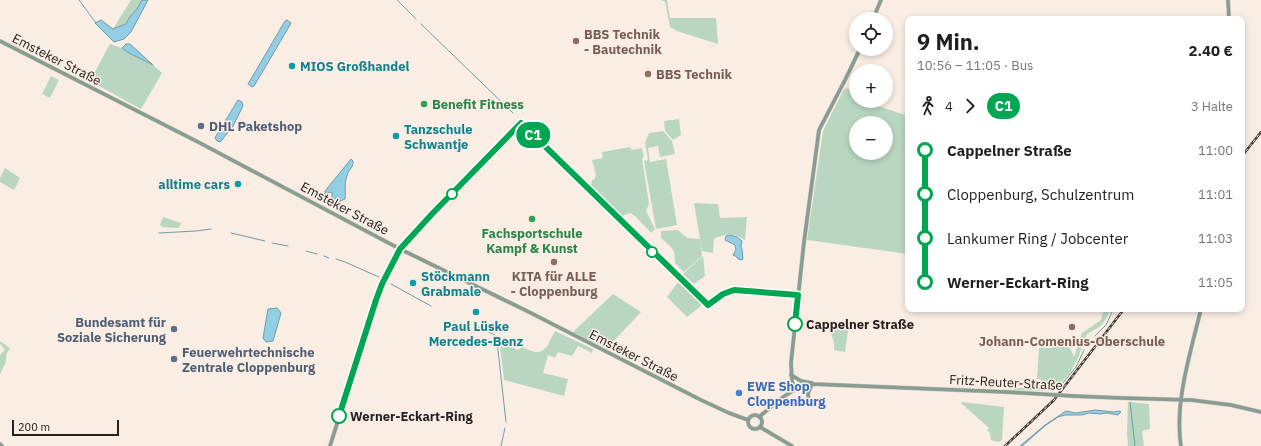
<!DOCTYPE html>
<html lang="de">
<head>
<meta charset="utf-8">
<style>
	body { margin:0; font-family:"IBM Plex Sans",sans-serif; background:#f2f2f2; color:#202124; height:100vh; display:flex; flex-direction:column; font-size:15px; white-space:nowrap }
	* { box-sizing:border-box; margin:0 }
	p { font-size:13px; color:#757577 }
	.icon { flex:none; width:22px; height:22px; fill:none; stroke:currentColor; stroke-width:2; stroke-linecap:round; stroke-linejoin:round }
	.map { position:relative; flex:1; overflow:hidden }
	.side { position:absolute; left:905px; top:16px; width:340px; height:296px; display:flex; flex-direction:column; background:#fff; border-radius:8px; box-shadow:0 2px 6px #0003 }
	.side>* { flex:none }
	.badge { padding:0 8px; border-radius:13px; font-size:14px; line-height:26px }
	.buttons { position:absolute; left:849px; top:12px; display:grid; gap:8px }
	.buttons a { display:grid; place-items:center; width:44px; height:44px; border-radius:50%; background:#fff; box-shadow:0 2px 6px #0003; font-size:20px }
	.scale { position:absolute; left:12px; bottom:10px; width:107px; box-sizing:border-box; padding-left:4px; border:2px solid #26211e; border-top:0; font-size:11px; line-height:14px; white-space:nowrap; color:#26211e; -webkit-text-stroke:3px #faede3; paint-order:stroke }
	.map>.badge { position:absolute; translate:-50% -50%; box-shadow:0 0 0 2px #fff }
	.legs { display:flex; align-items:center; gap:6px; height:44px; padding:0 12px; font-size:13px }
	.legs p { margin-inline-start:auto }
	.overview { display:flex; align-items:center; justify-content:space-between; height:68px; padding:0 12px }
	h1 { font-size:22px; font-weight:700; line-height:30px }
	ul { padding:0 12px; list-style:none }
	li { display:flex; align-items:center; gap:14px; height:44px; font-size:15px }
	li i { display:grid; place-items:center; width:6px; height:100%; margin:0 5px; background:currentColor }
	li i::after { content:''; width:10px; height:10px; margin:-5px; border:3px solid; border-radius:50%; background:#fff }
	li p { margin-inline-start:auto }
	li:first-child i { background:linear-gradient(#0000 50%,currentColor 0) }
	li:last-child i { background:linear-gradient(currentColor 50%,#0000 0) }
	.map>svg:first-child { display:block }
</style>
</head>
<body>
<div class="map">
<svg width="1261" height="446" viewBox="0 0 1261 446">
	<rect width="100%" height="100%" fill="#faede3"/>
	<!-- green -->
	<path fill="#b9d7c0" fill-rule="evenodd" d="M131,0H142L137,9L129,18L126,24L113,29Z
		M661,0H667L670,18H716L718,44L677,31L670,27L665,2Z
		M110,44L122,48L129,53L153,65L162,73L141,109L90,81Z
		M51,76L59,80L50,98L42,94Z
		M847,88L856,93V101H870L881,107L908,116V254L807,240L823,131L844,89ZM856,123H886V153H856Z
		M679,119L681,135L673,140L665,131L664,121Z
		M663,131L672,141L675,154L660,157L658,146L648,148L650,162L666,159L677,225L656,229L644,161L648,160L645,143L649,133Z
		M630,147L632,150L642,148L644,157L642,158L649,204L646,211L655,229L651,233L635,216L630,213L622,216L591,186L592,180H594L596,175L592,160L603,158L602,152Z
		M5,168L20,178L14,190L0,182V178Z
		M694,203L718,204L720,218L747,217L745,240C731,233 728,233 714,239L713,253L702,251Z
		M163,217L181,223L179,228L162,227L160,225Z
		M678,230L687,238L700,239L702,256L684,272L675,263C675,248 672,248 661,238V231Z
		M703,256L705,276L694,284L683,274Z
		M679,281L702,305L687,317L667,297Z
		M613,294L641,312L607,348L572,333Z
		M1104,309H1111C1102,326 1104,325 1087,334L1078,358L1070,373L1054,391L1014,390V388L1040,387L1041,379H1037L1039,348H1051L1052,341L1064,344L1070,348L1074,357L1082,333L1101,320Z
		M836,327L846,328L848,331L845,352L834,350C835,340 832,340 831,331Z
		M555,331L593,349L592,353L578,346L572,356L558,352L555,358L548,355L543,373L568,379L564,396L504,380L500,346H508L518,350L522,347C544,358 545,350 555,331Z
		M0,341L10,348L6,355V362L0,374V355L5,350L0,344Z
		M962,402L1004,407L1002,440L998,442L991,440L990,433L987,430L989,428L961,403Z
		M1128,402L1149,404L1150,429L1142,431L1144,446H1128L1127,433Z"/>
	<!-- water -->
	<path fill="#93cfe4" stroke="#729ba9" d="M142,0H148L131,32L124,39L114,42L95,23L101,20L113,29L126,24L129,18L137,9Z
		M287,20L291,23L290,25L254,86L252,87L248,84L285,21Z
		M126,44H130L153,65L129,53L122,48Z
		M238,100L242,102L243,106L233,126L222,140L220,142L217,141L215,138L216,136Z
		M351,159L353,161C354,167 348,170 347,176C344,184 346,191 345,199L338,202L336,199L332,198V193L330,192L325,194V191Z
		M730,235L737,237L742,241L741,247L742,249L743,259L742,260L738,259L737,257L733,255L736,250L735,245L725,240L726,236Z
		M277,308L281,313L273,341L266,342L263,338L268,309Z
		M1095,410L1114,412L1120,411L1121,412L1118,415L1107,413L1100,414L1089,413L1082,415H1065L1058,417L1046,425L1022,446H1020L1045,425L1066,411L1076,413Z"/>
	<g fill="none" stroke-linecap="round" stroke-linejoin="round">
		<!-- stream -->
		<path stroke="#729ba9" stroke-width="1" d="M79,0L96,23
			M397,0L416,19
			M421,24L513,113
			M159,233L196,231L211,229
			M231,233L265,241
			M272,243L288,246
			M306,251L317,254
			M324,256L329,258
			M336,259L345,262L379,277
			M391,284L431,306
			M476,326L495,335
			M1095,336L1106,325L1112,312
			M497,341L506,422
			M1058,389L1076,367L1084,350
			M1130,402L1135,446
			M501,446L505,428"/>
		<!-- minor casing -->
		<g stroke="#d4c8c0" stroke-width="4.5">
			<path id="minor" d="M1228,0L1229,19
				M873,19L881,0
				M0,41L200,143L400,249L525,310L701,400L729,413L748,420
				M791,375L801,381L812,383
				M795,389L792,381L791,363L804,242L819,130L845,80L860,49
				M1073,396L1121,398L1191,400L1231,405L1261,412
				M809,402L808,393L812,384
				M748 422a7 7 0 1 1 14 0a7 7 0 1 1-14 0Z
				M759,417C775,404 791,387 812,384L1006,392
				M760,427L792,446
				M0,444L2,446
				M330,446L376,300L382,284L400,249
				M1181,446C1174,403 1191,351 1201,309"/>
		</g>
		<!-- minor -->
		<use href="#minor" stroke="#879d91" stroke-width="3.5"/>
		<!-- rail casing -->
		<g stroke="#423c38" stroke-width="2.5">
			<path id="rail" d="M1242,156L1261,132
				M1005,446L1054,400L1124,309"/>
		</g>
		<!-- rail -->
		<use href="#rail" stroke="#faede3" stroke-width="1" stroke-dasharray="3" stroke-linecap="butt"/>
		<!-- minor-bridge casing -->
		<g stroke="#d4c8c0" stroke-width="4.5" stroke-linecap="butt">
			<path id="minor-bridge" d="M1006,392L1073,396"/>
		</g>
		<!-- minor-bridge -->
		<use href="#minor-bridge" stroke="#879d91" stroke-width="3.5"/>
	</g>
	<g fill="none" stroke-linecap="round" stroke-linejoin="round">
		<!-- line-1 casing -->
		<g stroke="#fff" stroke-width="9">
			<path id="line-1" d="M339,416L376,300L382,284L400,249L432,214L521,123L708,305L723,294L734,290L798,295L795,324"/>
		</g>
		<!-- line-1 -->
		<use href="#line-1" stroke="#00a651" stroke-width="6"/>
	</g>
	<!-- markers -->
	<g fill="#8d6e63" stroke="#faede3" stroke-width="1.5">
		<circle cx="576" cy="41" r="4"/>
		<circle cx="648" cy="74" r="4"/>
		<circle cx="554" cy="262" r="4"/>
		<circle cx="1072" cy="327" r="4"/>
	</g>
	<g fill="#0f9aa8" stroke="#faede3" stroke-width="1.5">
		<circle cx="292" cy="66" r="4"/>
		<circle cx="396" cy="136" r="4"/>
		<circle cx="238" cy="184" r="4"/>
		<circle cx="413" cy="283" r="4"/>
		<circle cx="476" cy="312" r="4"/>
	</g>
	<g fill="#2e9e5b" stroke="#faede3" stroke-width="1.5">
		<circle cx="424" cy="104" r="4"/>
		<circle cx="532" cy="219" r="4"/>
	</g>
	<g fill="#5c6f8a" stroke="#faede3" stroke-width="1.5">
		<circle cx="201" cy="126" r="4"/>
		<circle cx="174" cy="329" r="4"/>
		<circle cx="174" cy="359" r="4"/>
	</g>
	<g fill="#fff" stroke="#00a651" stroke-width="2">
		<circle cx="452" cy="194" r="5"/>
		<circle cx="652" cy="252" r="5"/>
		<circle cx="795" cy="324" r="7"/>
		<circle cx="339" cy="416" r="7"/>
	</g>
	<circle fill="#3f7fe0" stroke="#faede3" stroke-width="1.5" cx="739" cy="393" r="4"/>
	<g text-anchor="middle" stroke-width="3" stroke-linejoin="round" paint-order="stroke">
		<!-- education labels -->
		<g font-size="13" font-weight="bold" fill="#785e54" stroke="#faede3" text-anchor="start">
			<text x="584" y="39">BBS Technik<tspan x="584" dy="15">- Bautechnik</tspan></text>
			<text x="656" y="79">BBS Technik</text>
			<text x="554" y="281" text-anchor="middle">KITA für ALLE<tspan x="554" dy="15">- Cloppenburg</tspan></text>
			<text x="1072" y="346" text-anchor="middle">Johann-Comenius-Oberschule</text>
		</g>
		<!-- street labels -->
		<g font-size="13" fill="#26211e" stroke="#faede3">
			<text transform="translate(57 59) rotate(27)" y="5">Emsteker Straße</text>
			<text transform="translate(345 208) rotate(28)" y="5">Emsteker Straße</text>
			<text transform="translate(634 355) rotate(27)" y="5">Emsteker Straße</text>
			<text transform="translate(1006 382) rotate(3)" y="5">Fritz-Reuter-Straße</text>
		</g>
		<!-- culture labels -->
		<g font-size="13" font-weight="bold" fill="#0d838f" stroke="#faede3" text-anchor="start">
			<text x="300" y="71">MIOS Großhandel</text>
			<text x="404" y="134">Tanzschule<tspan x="404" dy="15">Schwantje</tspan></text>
			<text x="230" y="189" text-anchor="end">alltime cars</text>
			<text x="421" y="281">Stöckmann<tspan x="421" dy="15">Grabmale</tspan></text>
			<text x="476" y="331" text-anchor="middle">Paul Lüske<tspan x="476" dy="15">Mercedes-Benz</tspan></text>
		</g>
		<!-- leisure labels -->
		<g font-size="13" font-weight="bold" fill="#27864d" stroke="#faede3" text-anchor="start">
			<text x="432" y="109">Benefit Fitness</text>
			<text x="532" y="238" text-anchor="middle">Fachsportschule<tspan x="532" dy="15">Kampf &amp; Kunst</tspan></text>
		</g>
		<!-- service labels -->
		<g font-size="13" font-weight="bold" fill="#4e5e75" stroke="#faede3" text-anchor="start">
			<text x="209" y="131">DHL Paketshop</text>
			<text x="166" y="327" text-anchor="end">Bundesamt für<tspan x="166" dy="15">Soziale Sicherung</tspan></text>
			<text x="182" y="357">Feuerwehrtechnische<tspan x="182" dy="15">Zentrale Cloppenburg</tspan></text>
		</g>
		<!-- stop labels -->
		<g font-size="13" font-weight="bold" fill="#26211e" stroke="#faede3" text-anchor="start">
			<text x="806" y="329">Cappelner Straße</text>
			<text x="350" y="421">Werner-Eckart-Ring</text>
		</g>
		<!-- shop labels -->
		<g font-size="13" font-weight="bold" fill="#366cbe" stroke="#faede3" text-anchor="start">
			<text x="747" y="391">EWE Shop<tspan x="747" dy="15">Cloppenburg</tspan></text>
		</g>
	</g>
</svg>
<div class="buttons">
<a><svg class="icon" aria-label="locate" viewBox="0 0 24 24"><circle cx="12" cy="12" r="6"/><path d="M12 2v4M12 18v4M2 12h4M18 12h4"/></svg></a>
<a>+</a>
<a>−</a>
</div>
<div class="scale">200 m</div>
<b class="badge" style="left:533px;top:135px;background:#00a651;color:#fff">C1</b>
<section class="side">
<div class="overview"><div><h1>9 Min.</h1><p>10:56 – 11:05 · Bus</p></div><b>2.40 €</b></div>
<div class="legs"><svg class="icon" aria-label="walk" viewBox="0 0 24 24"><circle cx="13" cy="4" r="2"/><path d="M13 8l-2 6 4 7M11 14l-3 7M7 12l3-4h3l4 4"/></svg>4<svg class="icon" aria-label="forward" viewBox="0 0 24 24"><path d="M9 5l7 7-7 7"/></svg><b class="badge" style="background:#00a651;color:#fff">C1</b><p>3 Halte</p></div>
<ul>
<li><i style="color:#00a651"></i><b>Cappelner Straße</b><p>11:00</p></li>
<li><i style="color:#00a651"></i><span>Cloppenburg, Schulzentrum</span><p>11:01</p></li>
<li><i style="color:#00a651"></i><span>Lankumer Ring / Jobcenter</span><p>11:03</p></li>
<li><i style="color:#00a651"></i><b>Werner-Eckart-Ring</b><p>11:05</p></li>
</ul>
</section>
</div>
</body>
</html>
